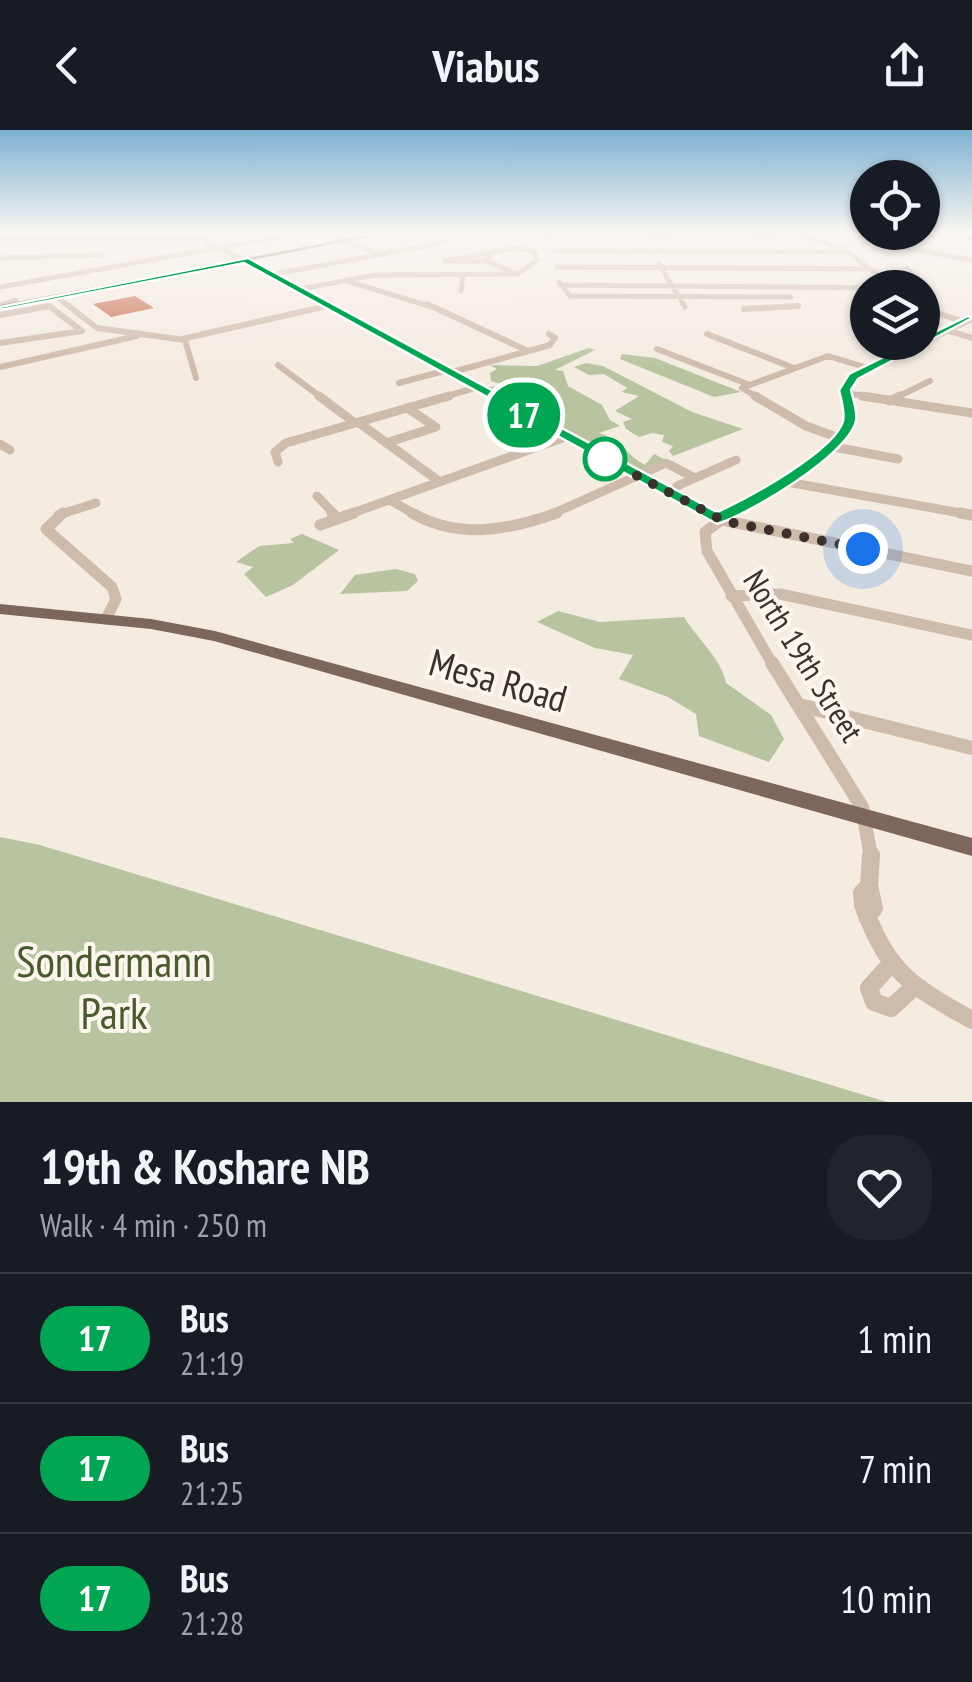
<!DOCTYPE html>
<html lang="en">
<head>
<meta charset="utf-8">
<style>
	body { margin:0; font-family:"PT Sans Narrow",sans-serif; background:#20242c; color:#f1f3f6; height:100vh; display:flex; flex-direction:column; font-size:38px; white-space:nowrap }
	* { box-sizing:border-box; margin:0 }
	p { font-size:32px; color:#9ea1a6 }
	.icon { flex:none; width:55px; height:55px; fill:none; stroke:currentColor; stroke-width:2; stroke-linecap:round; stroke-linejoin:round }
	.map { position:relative; height:972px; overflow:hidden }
	.side { display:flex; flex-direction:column; background:#171b24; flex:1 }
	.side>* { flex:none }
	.badge { padding:0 20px; border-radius:32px; font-size:35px; line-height:65px }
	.buttons { position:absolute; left:850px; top:30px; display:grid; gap:20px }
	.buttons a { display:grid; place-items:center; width:90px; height:90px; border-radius:50%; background:#171b24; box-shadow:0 2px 8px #0004; font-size:50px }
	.you { position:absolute; width:50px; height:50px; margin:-25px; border:8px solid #fff; border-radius:50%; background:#1a73e8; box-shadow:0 0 0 15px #1a73e833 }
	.map>.badge { position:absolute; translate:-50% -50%; box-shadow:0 0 0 5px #fff }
	.round { display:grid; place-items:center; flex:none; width:105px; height:105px; border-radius:40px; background:#20242c }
	.overview { display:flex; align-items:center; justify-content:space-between; height:170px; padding:0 40px }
	h1 { font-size:48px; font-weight:800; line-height:75px }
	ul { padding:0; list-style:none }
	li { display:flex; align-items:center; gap:30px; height:130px; padding:0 40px; border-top:2px solid #363941 }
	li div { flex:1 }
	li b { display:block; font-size:38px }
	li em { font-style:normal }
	li .badge { min-width:110px; font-weight:700; text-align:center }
	header { display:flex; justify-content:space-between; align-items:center; height:130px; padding:0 40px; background:#171b24; font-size:45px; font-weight:800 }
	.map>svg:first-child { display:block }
</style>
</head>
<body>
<header><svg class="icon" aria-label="back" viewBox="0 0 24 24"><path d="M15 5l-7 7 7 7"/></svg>Viabus<svg class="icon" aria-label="share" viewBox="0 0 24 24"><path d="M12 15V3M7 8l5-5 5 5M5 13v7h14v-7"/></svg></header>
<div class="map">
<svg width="972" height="972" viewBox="0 0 972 972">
	<rect width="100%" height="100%" fill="#f4ebe1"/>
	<!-- green -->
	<path fill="#b8c4a0" d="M589,218L595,220L555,240L563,241L568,256L602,275L610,290L620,296L599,303C620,309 626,325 645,335L654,324L666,330L645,343L485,258L503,255L491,251L490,243L497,239L490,235L537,236Z
		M622,224L655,228L741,262L714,267L620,229Z
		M586,233L603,236L692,282L743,299L673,326L669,321L673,316L662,312L664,305L652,303L639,307L626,299L623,292L632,289L615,281L639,266L622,262L627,258L604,244L589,245L574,237Z
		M302,404L339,420L293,455L266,467L244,444L253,437L236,432L259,416L294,413L290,409Z
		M396,439L415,444L418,451L407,461L340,464L355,445Z
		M558,481L600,492L684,487C697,508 722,530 726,553L771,585L784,609L769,632L699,606L696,584L668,567L619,549L633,525L595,518L537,492Z
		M0,707L40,715L887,972H0Z"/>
	<!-- building -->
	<path fill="#c8694b" d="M135,166L154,178L111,187L93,174Z"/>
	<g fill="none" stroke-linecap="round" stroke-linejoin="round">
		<!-- minor-far5 -->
		<path stroke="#cdbbac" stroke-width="5" d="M209,104L207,112L292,153L327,177
			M326,104L377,123
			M449,104L551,106
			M795,104L844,119L893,157
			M962,104L972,109
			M643,106L777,107
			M0,109L205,108
			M900,117L972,130
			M518,118L534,121L537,130L518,144L486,131L492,122Z
			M554,121L849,122
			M0,128L101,125
			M486,131H445L492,122
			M659,134L685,177
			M557,137L870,139
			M906,138L929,158
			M275,144L447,112
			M347,151L432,177
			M559,152L570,166L791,167
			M560,155L894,158
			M0,157L296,104
			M301,159L375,145L518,144
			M461,161L463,145
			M57,167L70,177
			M0,176L16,170
			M45,177H50
			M786,177L798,176"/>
		<!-- minor-far4 -->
		<path stroke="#cdbbac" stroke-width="6" d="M66,174L97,198L185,210L196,248
			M323,174L495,268
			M427,174L528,221
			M0,176L5,174
			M922,178L965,192
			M744,179L798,176
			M0,185L49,176L82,201
			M949,201L972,208
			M707,204L794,238
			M182,209L327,176
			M0,213L82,201
			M657,219L750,255
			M278,235L322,268
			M0,237L137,206
			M449,243L550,215L555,208L549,204
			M399,253L444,241
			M845,263L878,268
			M440,268L475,258
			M759,268L742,258L828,226L868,238
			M846,268L845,260L853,246L972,189
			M895,268L930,251"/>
		<!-- minor-far3 -->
		<path stroke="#cdbbac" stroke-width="9" d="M319,266L355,293
			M491,266L710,385
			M755,266L806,296L839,308
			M862,266L972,283
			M889,271L900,266
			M358,292L440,352
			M386,313L436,297L407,278
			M0,314L10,320
			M829,316L898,329
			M278,332L275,322L286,313L449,266
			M787,352L972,385
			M677,356L736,330
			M317,366L335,385
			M390,370L416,385
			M58,385L96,373
			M347,385L565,307
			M550,385L666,333L695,348
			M727,385C768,360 862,325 846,266"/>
		<!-- minor-far2 -->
		<path stroke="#cdbbac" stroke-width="11" d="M63,383L46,399L112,457L116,469L106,489
			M332,383L338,389
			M412,383C459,410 509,400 557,383
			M706,383L717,389L972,441
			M731,383L705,402L707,421L773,535
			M960,383L972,385
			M320,395L354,383
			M731,466L780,464L972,505"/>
		<!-- minor-far1 -->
		<path stroke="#cdbbac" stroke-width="14" d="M772,533L862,677L871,727
			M799,575L972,618"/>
		<!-- minor -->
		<path stroke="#cdbbac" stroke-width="18" d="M869,756L862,763L863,775C888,843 911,856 972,890
			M867,787L874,778L869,756L871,725
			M889,836L869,858L874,872L891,878L914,857"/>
		<!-- major -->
		<path fill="#7d675c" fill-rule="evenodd" d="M372,104H385L0,179V175Z
			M0,474L151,489L215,501L972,708V726L214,511L151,499L0,484Z"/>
	</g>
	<!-- sky -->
	<linearGradient id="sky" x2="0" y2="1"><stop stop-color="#7eb2d2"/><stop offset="0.43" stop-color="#faf6f2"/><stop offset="1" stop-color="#faf6f2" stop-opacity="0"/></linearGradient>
	<rect width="972" height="240" fill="url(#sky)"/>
	<!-- line -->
	<path fill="#00a651" stroke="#fff" stroke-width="2.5" d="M248,128L717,382C746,369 835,321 843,291C845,282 841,269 839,260L849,244L968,186L972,188L858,249L851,260C853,269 858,282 856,291C848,325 750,384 717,394L244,133L0,180V177Z"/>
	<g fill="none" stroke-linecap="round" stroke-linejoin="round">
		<!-- walk -->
		<path stroke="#3b302b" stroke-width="10" stroke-dasharray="0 18" d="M605,329L724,391L863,419"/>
	</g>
	<!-- markers -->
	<circle fill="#fff" stroke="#00a651" stroke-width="5" cx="605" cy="329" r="20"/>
	<g text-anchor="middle" stroke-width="8" stroke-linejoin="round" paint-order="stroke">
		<!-- far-street labels -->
		<g font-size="32" fill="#3b302b" stroke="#fbf5ee">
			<text transform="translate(803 526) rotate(58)" y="11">North 19th Street</text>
		</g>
		<!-- street labels -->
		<g font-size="38" fill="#3b302b" stroke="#fbf5ee">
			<text transform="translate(498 551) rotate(16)" y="13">Mesa Road</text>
		</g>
		<!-- near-park labels -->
		<g font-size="45" fill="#4a5a2e" stroke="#fbf5ee">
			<text x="114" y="847">Sondermann<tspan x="114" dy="52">Park</tspan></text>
		</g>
	</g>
</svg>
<div class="buttons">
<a><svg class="icon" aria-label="locate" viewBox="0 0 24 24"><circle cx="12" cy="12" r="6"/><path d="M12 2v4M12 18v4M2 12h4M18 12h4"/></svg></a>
<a><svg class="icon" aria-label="layers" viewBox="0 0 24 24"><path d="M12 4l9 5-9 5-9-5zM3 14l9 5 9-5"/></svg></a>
</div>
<div class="you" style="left:863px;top:419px"></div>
<b class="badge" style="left:524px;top:285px;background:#00a651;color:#fff">17</b>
</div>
<section class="side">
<div class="overview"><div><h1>19th &amp; Koshare NB</h1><p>Walk · 4 min · 250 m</p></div><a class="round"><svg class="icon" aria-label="heart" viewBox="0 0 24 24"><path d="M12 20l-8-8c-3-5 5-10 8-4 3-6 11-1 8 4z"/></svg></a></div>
<ul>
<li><span class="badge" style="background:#00a651;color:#fff">17</span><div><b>Bus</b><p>21:19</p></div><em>1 min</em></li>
<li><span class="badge" style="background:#00a651;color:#fff">17</span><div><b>Bus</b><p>21:25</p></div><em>7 min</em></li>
<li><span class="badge" style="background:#00a651;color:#fff">17</span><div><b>Bus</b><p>21:28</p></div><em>10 min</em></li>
</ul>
</section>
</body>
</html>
